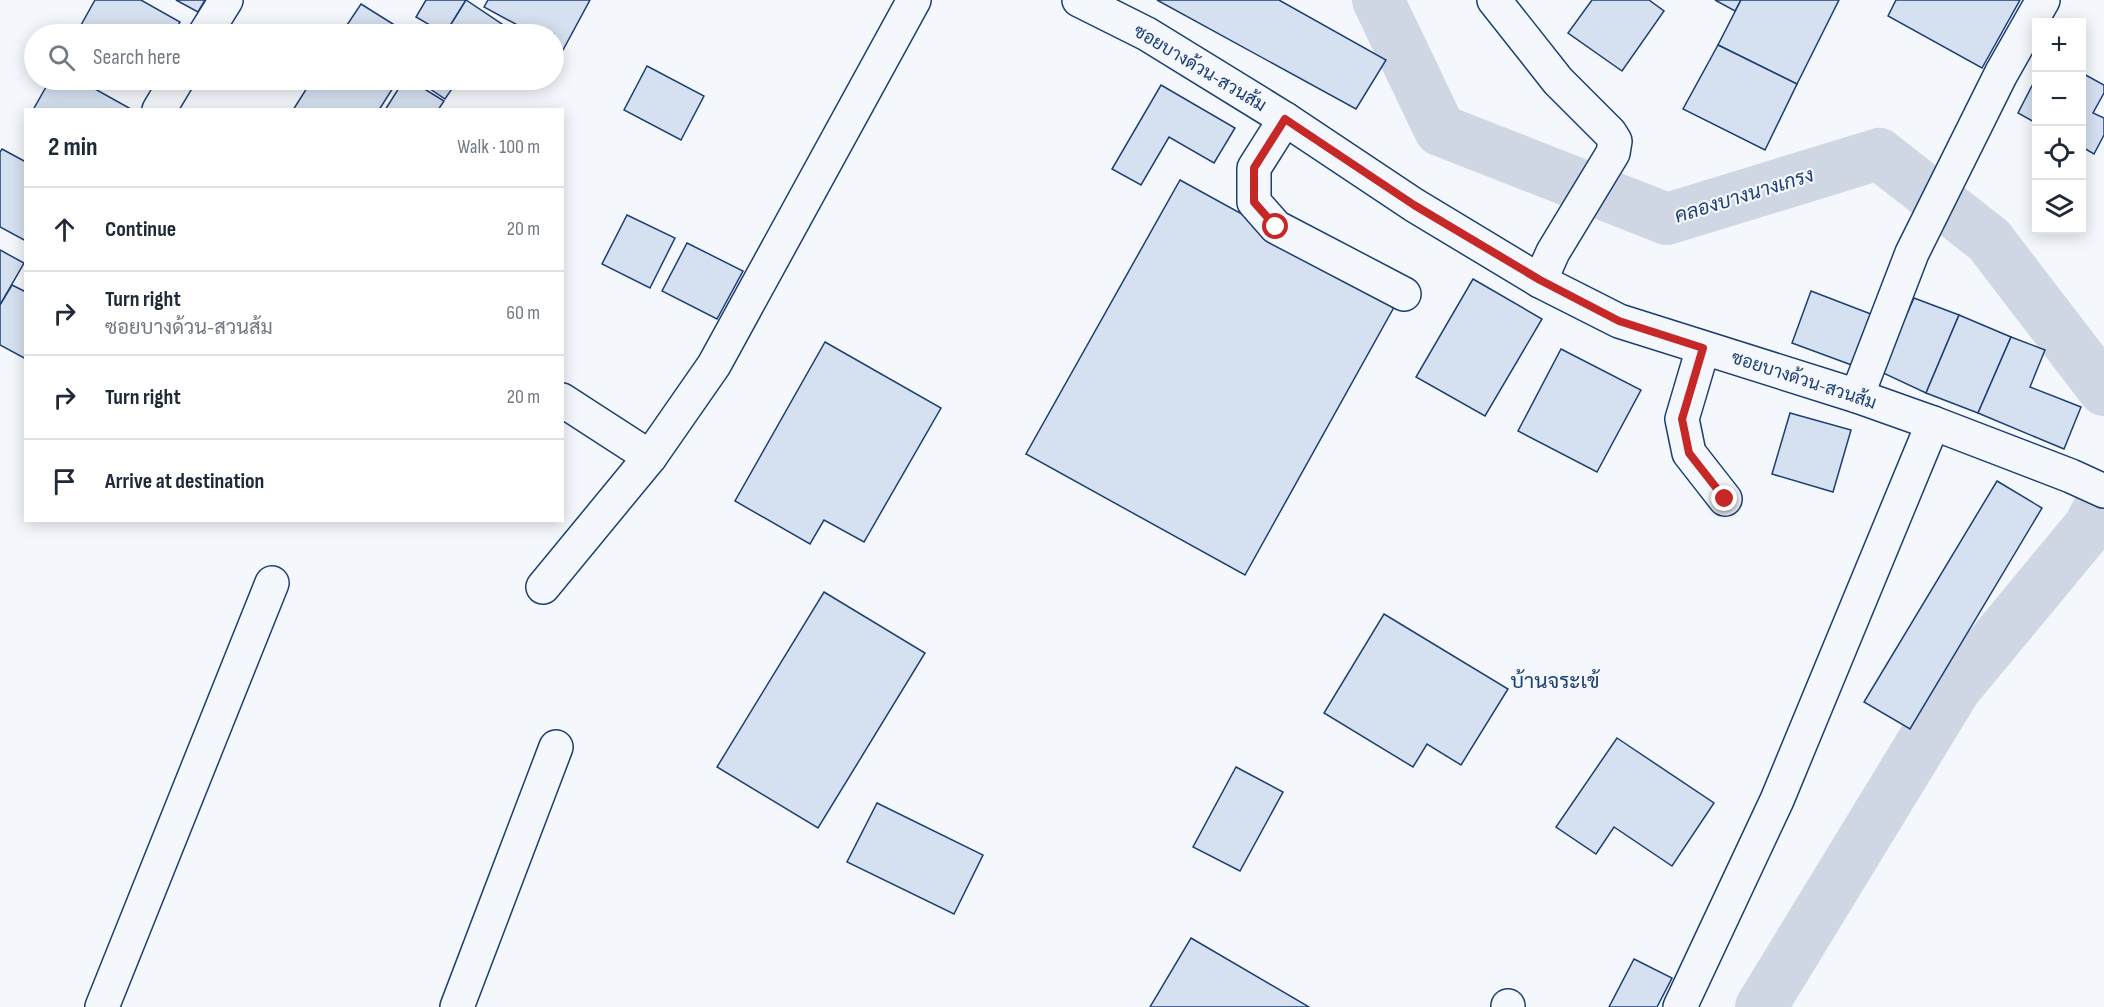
<!DOCTYPE html>
<html lang="en">
<head>
<meta charset="utf-8">
<style>
  :root { --surface:#fff; --page:#f2f2f3; --text:#1f2937; --muted:#747a83; --line:#e0e1e3 }
  body { margin:0; font-family:"Sofia Sans Condensed",Sarabun,sans-serif; background:var(--page); color:var(--text) }
  .controls { position:absolute; right:18px; top:18px; display:grid; overflow:hidden; border-radius:0px; box-shadow:0 3px 15px #0003 }
  .controls button { width:54px; height:54px; display:grid; place-items:center; padding:0; border:0; border-bottom:2px solid var(--line); background:var(--surface); color:var(--text); font:30px sans-serif }
  .stop { position:absolute; width:18px; height:18px; margin:-14px; border:4px solid #c62828; border-radius:50%; background:#fff }
  .stop.end { background:#c62828; border-color:#fff; box-shadow:0 2px 6px #0008 }
  .list { margin:0; padding:0; list-style:none }
  h2 { display:flex; justify-content:space-between; align-items:center; height:78px; margin:0; padding:0 24px; font-size:26px }
  h2 small { font-size:20px; font-weight:400; color:var(--muted) }
  .list li { display:grid; grid-template-columns:39px 1fr auto; gap:18px; align-items:center; box-sizing:border-box; height:84px; padding:0 24px; border-top:2px solid var(--line) }
  .list b { display:block; font-size:22px; white-space:nowrap }
  .list p { margin:0; font-size:20px; white-space:nowrap; color:var(--muted) }
  .list em { font-size:20px; font-style:normal; color:var(--muted) }
  .icon { flex:none; width:33px; height:33px; fill:none; stroke:currentColor; stroke-width:2; stroke-linecap:round; stroke-linejoin:round }
  .map { position:relative; flex:none; width:2104px; height:1007px; overflow:hidden }
  .search { position:absolute; background:var(--surface); box-shadow:0 3px 15px #0003; left:24px; top:24px; width:540px; height:66px; display:flex; align-items:center; gap:15px; box-sizing:border-box; padding:0 21px; border-radius:33px; color:var(--muted); font-size:22px }
  .panel { position:absolute; background:var(--surface); box-shadow:0 3px 15px #0003; left:24px; top:108px; width:540px; height:414px; border-radius:0px }
  .map>svg:first-child { display:block }
  .lines { fill:none; stroke-linecap:round; stroke-linejoin:round }
  .canal { stroke:#cfd7e4; stroke-width:52 }
  .building { fill:#d5e0f0; stroke:#1d3f73; stroke-width:1.5 }
  .minor-casing { stroke:#1d3f73; stroke-width:36 }
  .minor { stroke:#f4f7fb; stroke-width:33 }
  .route { stroke:#c62828; stroke-width:8 }
  .labels { text-anchor:middle; stroke-width:4.5; stroke-linejoin:round; paint-order:stroke }
  .street-label { font-size:18px; fill:#1d3f73; stroke:#f4f7fb }
  .water-label { font-size:20px; font-style:italic; fill:#1d3f73; stroke:#f4f7fb }
  .quarter-label { font-size:21px; fill:#1d3f73; stroke:#f4f7fb }
</style>
</head>
<body>
<div class="map">
<svg width="2104" height="1007" viewBox="0 0 2104 1007">
  <rect width="100%" height="100%" fill="#f4f7fb"/>
  <g class="lines">
    <!-- canal -->
    <g class="canal">
      <path d="M 1378,0 L 1440,130 L 1667,219 L 1879,154 L 1989,240 L 2104,390"/>
      <path d="M 1761,1007 L 1955,689 L 2089,527 L 2104,499"/>
    </g>
  </g>
  <!-- building -->
  <g class="building">
    <path d="M 95,0 L 141,0 L 180,22 L 173,34 L 76,34 Z"/>
    <path d="M 176,0 L 205,0 L 198,12 Z"/>
    <path d="M 426,0 L 466,0 L 445,34 L 416,17 Z"/>
    <path d="M 466,0 L 517,34 L 445,34 Z"/>
    <path d="M 488,0 L 590,0 L 563,50 L 554,45 L 554,34 L 534,34 L 484,7 Z"/>
    <path d="M 1157,0 L 1279,0 L 1386,60 L 1356,109 Z"/>
    <path d="M 1592,0 L 1649,0 L 1664,11 L 1622,71 L 1568,33 Z"/>
    <path d="M 1715,0 L 1741,0 L 1735,11 Z"/>
    <path d="M 1741,0 L 1839,0 L 1797,84 L 1718,45 Z"/>
    <path d="M 1896,0 L 2020,0 L 1982,68 L 1888,16 Z"/>
    <path d="M 361,4 L 409,34 L 341,34 Z"/>
    <path d="M 1718,45 L 1797,84 L 1765,150 L 1683,109 Z"/>
    <path d="M 647,66 L 704,96 L 681,140 L 624,110 Z"/>
    <path d="M 2082,73 L 2104,85 L 2104,93 L 2093,113 L 2104,118 L 2104,135 L 2094,154 L 2082,147 Z"/>
    <path d="M 2036,78 L 2036,123 L 2018,113 Z"/>
    <path d="M 50,80 L 79,80 L 131,109 L 33,110 Z"/>
    <path d="M 312,80 L 398,80 L 379,110 L 293,110 Z"/>
    <path d="M 404,80 L 410,80 L 444,101 L 438,110 L 385,110 Z"/>
    <path d="M 417,80 L 458,80 L 445,99 Z"/>
    <path d="M 1161,85 L 1235,128 L 1214,163 L 1169,137 L 1141,185 L 1112,169 Z"/>
    <path d="M 2,149 L 26,162 L 26,241 L 0,227 L 0,152 Z"/>
    <path d="M 1180,180 L 1398,300 L 1245,575 L 1026,454 Z"/>
    <path d="M 627,215 L 675,238 L 650,288 L 602,264 Z"/>
    <path d="M 687,243 L 743,271 L 717,319 L 662,291 Z"/>
    <path d="M 0,250 L 24,263 L 0,305 Z"/>
    <path d="M 1473,279 L 1542,319 L 1485,416 L 1416,377 Z"/>
    <path d="M 12,285 L 26,292 L 26,359 L 0,345 L 0,305 Z"/>
    <path d="M 1811,291 L 1876,316 L 1857,367 L 1792,343 Z"/>
    <path d="M 1914,298 L 1959,315 L 1926,393 L 1881,372 Z"/>
    <path d="M 1959,315 L 2011,337 L 1978,413 L 1926,393 Z"/>
    <path d="M 2011,337 L 2045,350 L 2030,387 L 2081,407 L 2064,449 L 1978,413 Z"/>
    <path d="M 825,342 L 941,408 L 864,542 L 824,520 L 810,544 L 735,501 Z"/>
    <path d="M 1561,349 L 1641,390 L 1597,472 L 1518,431 Z"/>
    <path d="M 1790,413 L 1851,430 L 1833,492 L 1772,474 Z"/>
    <path d="M 1997,481 L 2042,508 L 1910,729 L 1864,702 Z"/>
    <path d="M 824,592 L 925,653 L 818,828 L 717,767 Z"/>
    <path d="M 1384,614 L 1508,689 L 1461,765 L 1427,744 L 1413,767 L 1324,713 Z"/>
    <path d="M 1617,738 L 1714,803 L 1672,866 L 1614,827 L 1596,854 L 1556,827 Z"/>
    <path d="M 1236,767 L 1283,792 L 1240,871 L 1193,847 Z"/>
    <path d="M 877,803 L 983,855 L 954,914 L 847,862 Z"/>
    <path d="M 1191,938 L 1309,1007 L 1150,1007 Z"/>
    <path d="M 1634,959 L 1672,978 L 1657,1007 L 1609,1007 Z"/>
  </g>
  <g class="lines">
    <!-- minor casing -->
    <g class="minor-casing">
      <g id="minor">
        <path d="M 1079,0 L 1147,34 L 1285,119 L 1414,205 L 1540,281 L 1619,321 L 1857,396 L 1933,423 L 2071,476 L 2104,491"/>
        <path d="M 1494,0 L 1558,81 L 1610,133 L 1615,141 L 1613,153 L 1553,252 L 1540,281"/>
        <path d="M 205,34 L 226,0"/>
        <path d="M 159,110 L 177,80"/>
        <path d="M 1285,119 L 1254,168 L 1254,202 L 1276,227 L 1404,294"/>
        <path d="M 1703,348 L 1682,419 L 1689,453 L 1725,499"/>
        <path d="M 1857,396 L 1912,253 L 2001,74 L 2043,0"/>
        <path d="M 562,400 L 650,457"/>
        <path d="M 543,587 L 650,457 L 714,365 L 914,0"/>
        <path d="M 1508,1006 L 1508,1007"/>
        <path d="M 102,1007 L 272,583"/>
        <path d="M 457,1007 L 556,747"/>
        <path d="M 1680,1007 L 1777,800 L 1933,423"/>
      </g>
    </g>
    <!-- minor -->
    <use href="#minor" class="minor"/>
  </g>
  <g class="lines">
    <!-- route -->
    <path class="route" d="M 1276,227 L 1254,202 L 1254,168 L 1285,119 L 1414,205 L 1540,280 L 1619,321 L 1703,348 L 1682,419 L 1689,453 L 1725,499"/>
  </g>
  <g class="labels">
    <!-- street labels -->
    <g class="street-label">
      <text transform="translate(1200 68) rotate(31)" y="6">ซอยบางด้วน-สวนส้ม</text>
      <text transform="translate(1804 380) rotate(18)" y="6">ซอยบางด้วน-สวนส้ม</text>
    </g>
    <!-- water labels -->
    <g class="water-label">
      <text transform="translate(1744 195) rotate(-17)" y="7">คลองบางนางเกรง</text>
    </g>
    <!-- quarter labels -->
    <g class="quarter-label">
      <text x="1555" y="688">บ้านจระเข้</text>
    </g>
  </g>
</svg>
<div class="controls">
<button>+</button>
<button>−</button>
<button><svg class="icon" aria-label="locate" viewBox="0 0 24 24"><circle cx="12" cy="12" r="6"/><path d="M12 2v4M12 18v4M2 12h4M18 12h4"/></svg></button>
<button><svg class="icon" aria-label="layers" viewBox="0 0 24 24"><path d="M12 4l9 5-9 5-9-5zM3 14l9 5 9-5"/></svg></button>
</div>
<div class="stop" style="left:1276px;top:227px"></div>
<div class="stop end" style="left:1725px;top:499px"></div>
<div class="search"><svg class="icon" aria-label="search" viewBox="0 0 24 24"><circle cx="10" cy="10" r="6"/><path d="M15 15l6 6"/></svg>Search here</div>
<section class="panel">
<h2>2 min<small>Walk · 100 m</small></h2>
<ul class="list">
<li><svg class="icon" aria-label="ahead" viewBox="0 0 24 24"><path d="M12 20V5M6 11l6-6 6 6"/></svg><div><b>Continue</b></div><em>20 m</em></li>
<li><svg class="icon" aria-label="right" viewBox="0 0 24 24"><path d="M7 20v-9h11M14 6l5 5-5 5"/></svg><div><b>Turn right</b><p>ซอยบางด้วน-สวนส้ม</p></div><em>60 m</em></li>
<li><svg class="icon" aria-label="right" viewBox="0 0 24 24"><path d="M7 20v-9h11M14 6l5 5-5 5"/></svg><div><b>Turn right</b></div><em>20 m</em></li>
<li><svg class="icon" aria-label="arrive" viewBox="0 0 24 24"><path d="M6 21V4h12l-3 4 3 4H6"/></svg><div><b>Arrive at destination</b></div></li>
</ul>
</section>
</div>
</body>
</html>
